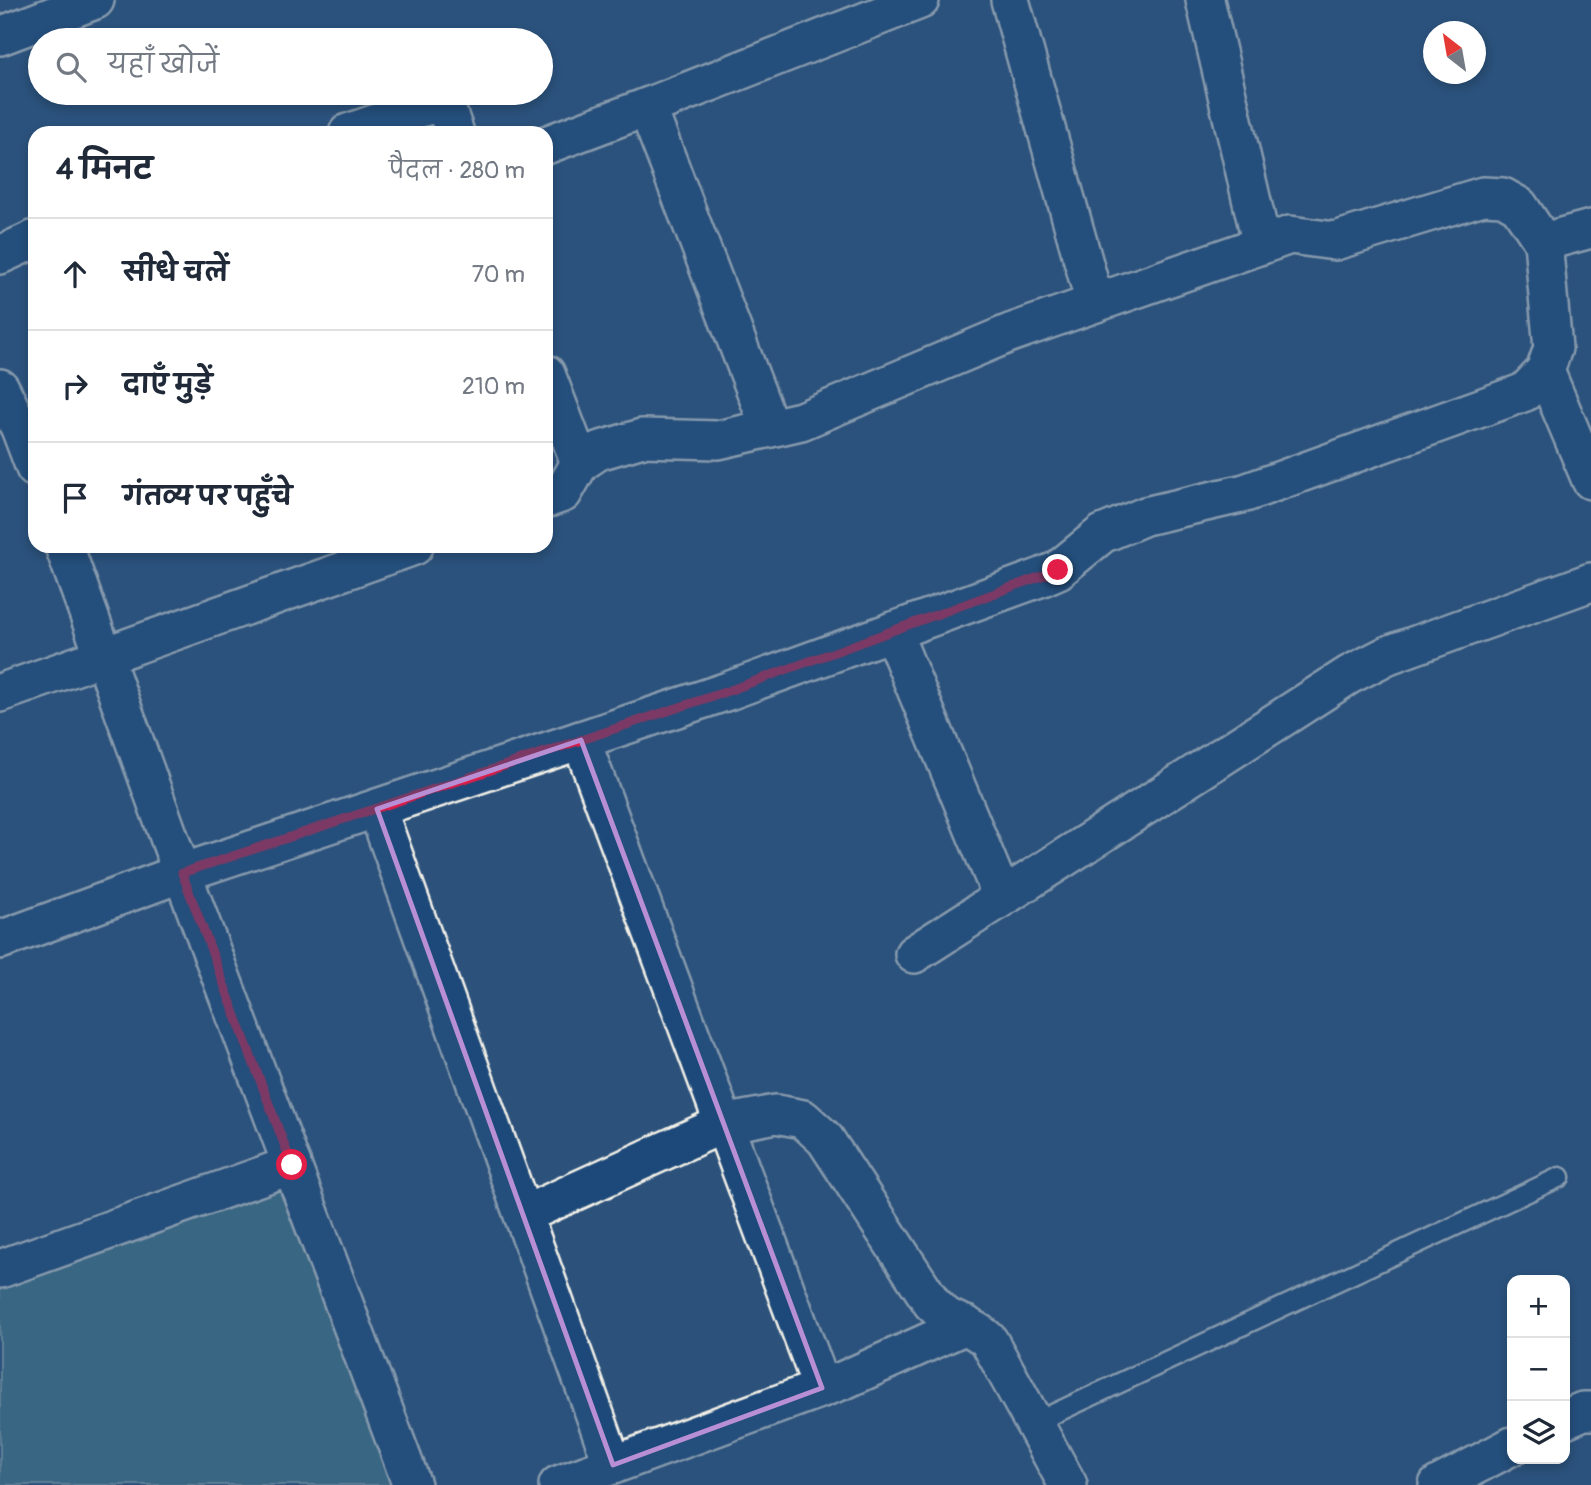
<!DOCTYPE html>
<html lang="hi">
<head>
<meta charset="utf-8">
<style>
  :root { --surface:#fff; --page:#f6f6f7; --text:#1f2937; --muted:#747a83; --line:#e0e1e3 }
  body { margin:0; font-family:Pangolin,"Playpen Sans Deva",sans-serif; background:var(--page); color:var(--text) }
  .controls { position:absolute; right:21px; bottom:21px; display:grid; overflow:hidden; border-radius:14px; box-shadow:0 4px 10px #0003 }
  .controls button { width:63px; height:63px; display:grid; place-items:center; padding:0; border:0; border-bottom:2px solid var(--line); background:var(--surface); color:var(--text); font:35px sans-serif }
  .compass { position:absolute; left:1423px; top:21px; width:63px; height:63px; border-radius:50%; background:var(--surface); box-shadow:0 4px 10px #0003; rotate:329deg }
  .stop { position:absolute; width:21px; height:21px; margin:-16px; border:5px solid #e11d48; border-radius:50%; background:#fff }
  .stop.end { background:#e11d48; border-color:#fff; box-shadow:0 2px 7px #0008 }
  .list { margin:0; padding:0; list-style:none }
  h2 { display:flex; justify-content:space-between; align-items:center; height:91px; margin:0; padding:0 28px; font-size:30px }
  h2 small { font-size:23px; font-weight:400; color:var(--muted) }
  .list li { display:grid; grid-template-columns:46px 1fr auto; gap:21px; align-items:center; box-sizing:border-box; height:112px; padding:0 28px; border-top:2px solid var(--line) }
  .list b { display:block; font-size:26px; white-space:nowrap }
  .list em { font-size:23px; font-style:normal; color:var(--muted) }
  .icon { flex:none; width:38px; height:38px; fill:none; stroke:currentColor; stroke-width:2; stroke-linecap:round; stroke-linejoin:round }
  .map { position:relative; flex:none; width:1591px; height:1485px; overflow:hidden }
  .search { position:absolute; background:var(--surface); box-shadow:0 4px 10px #0003; left:28px; top:28px; width:525px; height:77px; display:flex; align-items:center; gap:18px; box-sizing:border-box; padding:0 24px; border-radius:38px; color:var(--muted); font-size:26px }
  .panel { position:absolute; background:var(--surface); box-shadow:0 4px 10px #0003; left:28px; top:126px; width:525px; height:427px; border-radius:21px }
  .map>svg:first-child { display:block }
  .green { fill:#4c7f8b; stroke:#a0b8ba; stroke-width:2 }
  .lines { fill:none; stroke-linecap:round; stroke-linejoin:round }
  .service-casing { stroke:#f4f1e8; stroke-width:23 }
  .minor-casing { stroke:#f4f1e8; stroke-width:42 }
  .service { stroke:#1f4a7a; stroke-width:18 }
  .minor { stroke:#1f4a7a; stroke-width:37 }
  .route { stroke:#e11d48; stroke-width:9 }
  .marked { fill:none; stroke:#b88ed4; stroke-width:5; stroke-linejoin:round }
</style>
</head>
<body>
<div class="map">
<svg width="1591" height="1485" viewBox="0 0 1591 1485">
  <rect width="100%" height="100%" fill="#2c527c"/>
  <filter id="ink" filterUnits="userSpaceOnUse"><feTurbulence type="fractalNoise" baseFrequency=".0143" numOctaves="2"/><feDisplacementMap in="SourceGraphic" scale="14" xChannelSelector="R" yChannelSelector="G"/><feConvolveMatrix kernelMatrix="1 2 1 2 8 2 1 2 1" color-interpolation-filters="sRGB"/></filter>
  <g filter="url(#ink)">
    <!-- green -->
    <path class="green" d="M 274,1176 L 392,1485 L 0,1485 L 0,1276 Z"/>
    <g class="lines">
      <!-- service casing -->
      <g class="service-casing">
        <path id="service" d="M 1034,1423 L 1560,1177"/>
      </g>
      <!-- minor casing -->
      <g class="minor-casing">
        <g id="minor">
          <path d="M 1010,0 L 1095,303"/>
          <path d="M 1205,0 L 1262,245"/>
          <path d="M 0,36 L 95,0"/>
          <path d="M 647,107 L 770,428"/>
          <path d="M 348,133 L 429,105 L 441,106 L 449,116 L 455,133"/>
          <path d="M 546,145 L 647,107 L 920,0"/>
          <path d="M 0,255 L 35,239"/>
          <path d="M 1545,371 L 1591,480"/>
          <path d="M 546,374 L 580,463"/>
          <path d="M 0,388 L 20,428 L 35,468"/>
          <path d="M 546,499 L 563,493 L 580,463 L 598,451 L 642,438 L 718,440 L 801,421 L 1010,333 L 1290,235 L 1335,241 L 1483,196 L 1503,197 L 1519,206 L 1543,242"/>
          <path d="M 64,546 L 182,873 L 412,1485"/>
          <path d="M 892,631 L 1002,897"/>
          <path d="M 0,693 L 414,546"/>
          <path d="M 581,740 L 822,1388"/>
          <path d="M 377,809 L 613,1465"/>
          <path d="M 0,940 L 182,873 L 728,691 L 1042,577 L 1058,570 L 1102,534 L 1145,516 L 1245,493 L 1525,392 L 1545,371 L 1553,348 L 1543,242 L 1591,229"/>
          <path d="M 914,954 L 1349,675 L 1388,655 L 1591,582"/>
          <path d="M 523,1215 L 723,1124 L 776,1114 L 803,1119 L 825,1139 L 932,1303 C 938,1308 943,1315 949,1318 C 963,1325 978,1330 989,1341 L 1068,1485"/>
          <path d="M 0,1269 L 292,1165"/>
          <path d="M 1565,1419 L 1583,1411 L 1591,1411"/>
          <path d="M 558,1485 L 844,1380 L 966,1325"/>
          <path d="M 1438,1485 L 1512,1446"/>
        </g>
      </g>
      <!-- service -->
      <use href="#service" class="service"/>
      <!-- minor -->
      <use href="#minor" class="minor"/>
    </g>
  </g>
  <g class="lines" filter="url(#ink)">
    <!-- route -->
    <path class="route" d="M 292,1165 L 182,873 L 728,691 L 1058,570"/>
  </g>
  <!-- marked area -->
  <path d="M0 0H1591V1485H0ZM 581,740 L 822,1388 L 613,1465 L 377,809 Z" fill="#2c527c" fill-opacity=".55" fill-rule="evenodd"/>
  <path class="marked" d="M 581,740 L 822,1388 L 613,1465 L 377,809 Z"/>
</svg>
<div class="controls">
<button>+</button>
<button>−</button>
<button><svg class="icon" aria-label="layers" viewBox="0 0 24 24"><path d="M12 4l9 5-9 5-9-5zM3 14l9 5 9-5"/></svg></button>
</div>
<svg class="compass" viewBox="-18 -18 36 36"><path d="M0-13l5 13h-10z" fill="#e53935"/><path d="M0 13l5-13h-10z" fill="#747a83"/></svg>
<div class="stop" style="left:292px;top:1165px"></div>
<div class="stop end" style="left:1058px;top:570px"></div>
<div class="search"><svg class="icon" aria-label="search" viewBox="0 0 24 24"><circle cx="10" cy="10" r="6"/><path d="M15 15l6 6"/></svg>यहाँ खोजें</div>
<section class="panel">
<h2>4 मिनट<small>पैदल · 280 m</small></h2>
<ul class="list">
<li><svg class="icon" aria-label="ahead" viewBox="0 0 24 24"><path d="M12 20V5M6 11l6-6 6 6"/></svg><div><b>सीधे चलें</b></div><em>70 m</em></li>
<li><svg class="icon" aria-label="right" viewBox="0 0 24 24"><path d="M7 20v-9h11M14 6l5 5-5 5"/></svg><div><b>दाएँ मुड़ें</b></div><em>210 m</em></li>
<li><svg class="icon" aria-label="arrive" viewBox="0 0 24 24"><path d="M6 21V4h12l-3 4 3 4H6"/></svg><div><b>गंतव्य पर पहुँचे</b></div></li>
</ul>
</section>
</div>
</body>
</html>
